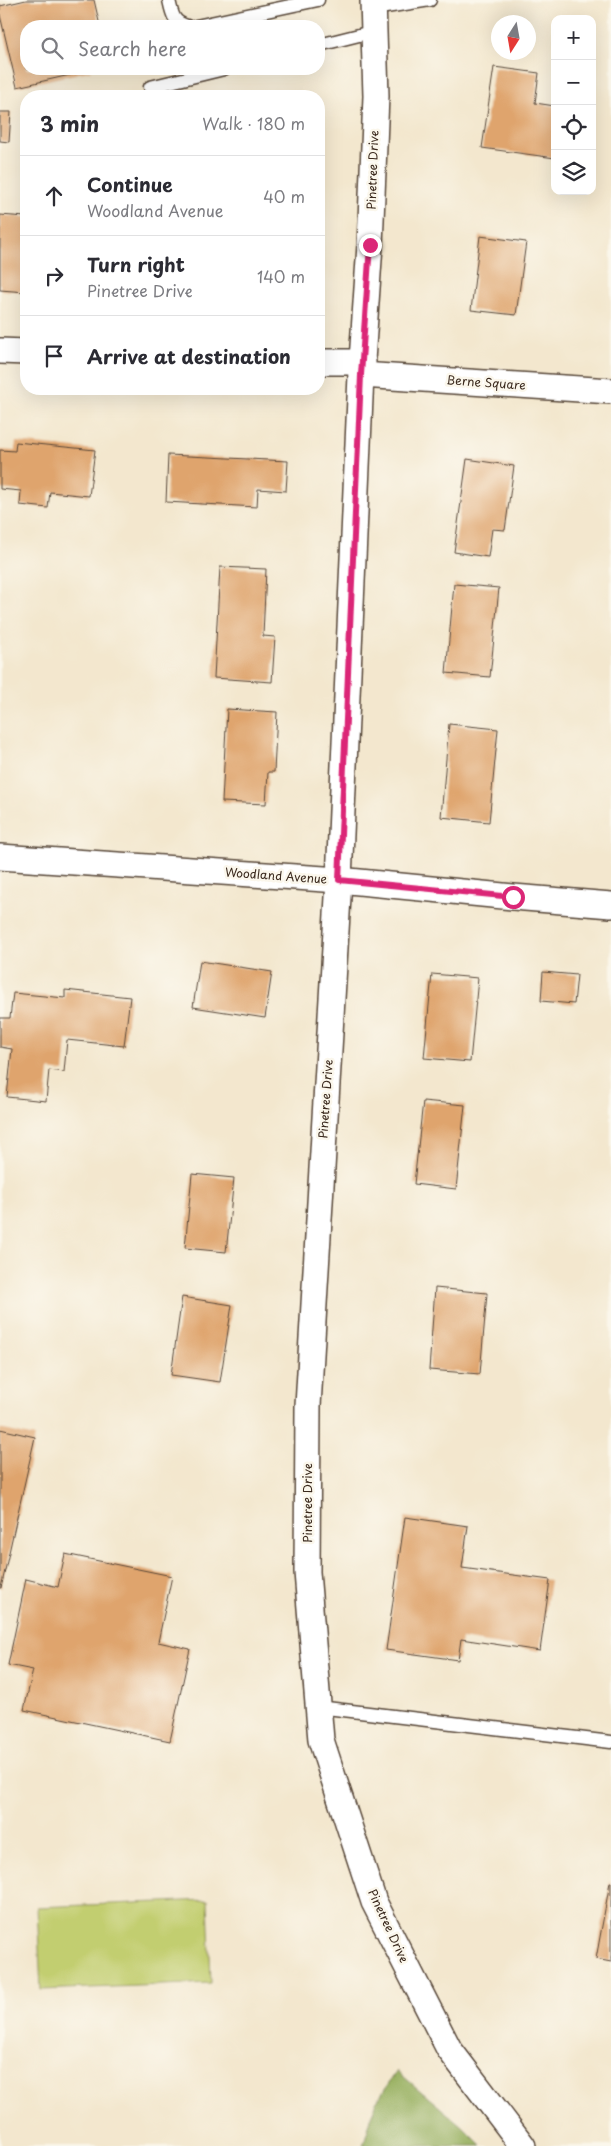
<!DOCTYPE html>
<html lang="en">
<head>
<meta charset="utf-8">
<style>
  :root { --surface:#fff; --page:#f7f7f7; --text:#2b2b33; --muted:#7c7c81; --line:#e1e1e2 }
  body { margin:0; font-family:"Playpen Sans",sans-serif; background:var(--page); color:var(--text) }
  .controls { position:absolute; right:15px; top:15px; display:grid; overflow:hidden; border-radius:10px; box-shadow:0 5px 20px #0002 }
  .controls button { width:45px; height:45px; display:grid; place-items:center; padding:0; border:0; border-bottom:1px solid var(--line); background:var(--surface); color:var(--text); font:25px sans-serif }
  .compass { position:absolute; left:491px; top:15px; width:45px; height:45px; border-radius:50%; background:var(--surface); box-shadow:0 5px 20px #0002; rotate:191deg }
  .stop { position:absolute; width:15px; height:15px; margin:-11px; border:4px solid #db2777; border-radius:50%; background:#fff }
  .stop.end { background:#db2777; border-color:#fff; box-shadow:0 1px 5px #0008 }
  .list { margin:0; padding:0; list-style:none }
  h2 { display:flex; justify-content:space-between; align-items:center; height:65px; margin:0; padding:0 20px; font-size:21px }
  h2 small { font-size:16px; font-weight:400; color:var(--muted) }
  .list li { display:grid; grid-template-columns:32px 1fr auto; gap:15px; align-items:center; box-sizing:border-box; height:80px; padding:0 20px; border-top:1px solid var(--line) }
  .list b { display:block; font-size:19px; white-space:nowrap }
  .list p { margin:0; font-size:16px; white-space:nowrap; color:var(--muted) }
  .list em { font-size:16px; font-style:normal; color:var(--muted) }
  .icon { flex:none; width:28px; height:28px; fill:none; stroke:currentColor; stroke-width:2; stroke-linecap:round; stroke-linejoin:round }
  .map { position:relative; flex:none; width:611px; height:2146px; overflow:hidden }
  .search { position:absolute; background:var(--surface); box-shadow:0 5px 20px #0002; left:20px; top:20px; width:305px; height:55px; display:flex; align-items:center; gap:12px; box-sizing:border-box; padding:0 18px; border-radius:20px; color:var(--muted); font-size:19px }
  .panel { position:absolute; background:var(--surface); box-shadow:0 5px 20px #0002; left:20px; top:90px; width:305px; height:305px; border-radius:20px }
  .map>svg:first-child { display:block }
  .green { fill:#c2ce70; stroke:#7e7c47 }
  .forest { fill:#99b162; stroke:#6a6e40 }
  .building { fill:#dfa46d }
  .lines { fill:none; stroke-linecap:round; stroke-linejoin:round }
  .service-casing { stroke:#574638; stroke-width:15 }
  .minor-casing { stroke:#574638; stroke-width:28 }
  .service { stroke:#fff; stroke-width:12 }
  .minor { stroke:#fff; stroke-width:25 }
  .route { stroke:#db2777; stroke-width:6 }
  .labels { text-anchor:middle; stroke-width:5; stroke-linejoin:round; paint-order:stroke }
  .street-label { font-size:12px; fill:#3b2a1e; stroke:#fbf7ec }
</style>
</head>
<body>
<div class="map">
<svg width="611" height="2146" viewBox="0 0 611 2146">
  <rect width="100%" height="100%" fill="#fbf7ec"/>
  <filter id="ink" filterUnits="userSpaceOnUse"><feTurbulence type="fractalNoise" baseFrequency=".02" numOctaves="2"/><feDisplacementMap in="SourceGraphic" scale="10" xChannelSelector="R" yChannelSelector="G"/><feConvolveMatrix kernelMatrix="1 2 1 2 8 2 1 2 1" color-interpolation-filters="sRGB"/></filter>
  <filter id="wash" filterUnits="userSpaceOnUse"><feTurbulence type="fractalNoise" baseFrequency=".0096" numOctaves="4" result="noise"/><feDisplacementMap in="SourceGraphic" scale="20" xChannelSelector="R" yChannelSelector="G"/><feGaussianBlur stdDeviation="1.12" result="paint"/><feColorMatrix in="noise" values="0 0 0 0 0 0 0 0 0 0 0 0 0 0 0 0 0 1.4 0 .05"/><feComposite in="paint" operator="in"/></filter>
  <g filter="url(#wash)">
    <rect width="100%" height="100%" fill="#f3e7ce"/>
    <!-- green -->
    <path class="green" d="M 208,1900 L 211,1983 L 41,1990 L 37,1907 Z"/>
    <!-- forest -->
    <path class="forest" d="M 397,2071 L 462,2126 L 482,2146 L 363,2146 L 376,2102 Z"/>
    <g id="blocks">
      <!-- building -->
      <g class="building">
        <path d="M 26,0 L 94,0 L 100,26 L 26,26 L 26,69 L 92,70 L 17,87 L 0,15 L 0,6 Z"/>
        <path d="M 494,67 L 539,73 L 535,103 L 555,106 L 555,158 L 482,148 Z"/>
        <path d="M 0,112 L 11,112 L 9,142 L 0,141 Z"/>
        <path d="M 0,215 L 26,217 L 26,292 L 0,290 Z"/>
        <path d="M 480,236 L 526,242 L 516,315 L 471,310 Z"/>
        <path d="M 16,442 L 95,450 L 89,496 L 50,492 L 48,508 L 20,505 L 21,491 L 0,489 L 0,450 L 15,451 Z"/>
        <path d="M 168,455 L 288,461 L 286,491 L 258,489 L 257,507 L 166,502 Z"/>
        <path d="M 467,459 L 514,466 L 505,530 L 492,529 L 488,557 L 454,552 Z"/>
        <path d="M 220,567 L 266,569 L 263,636 L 275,637 L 272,682 L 214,678 Z"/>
        <path d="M 454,584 L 499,588 L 490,677 L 446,673 Z"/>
        <path d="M 227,709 L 277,712 L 274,772 L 268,772 L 266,804 L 222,802 Z"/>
        <path d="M 449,724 L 498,729 L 489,822 L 441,817 Z"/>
        <path d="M 200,961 L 272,972 L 265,1018 L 193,1007 Z"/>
        <path d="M 543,972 L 577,975 L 574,1004 L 541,1001 Z"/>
        <path d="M 432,974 L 478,978 L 470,1062 L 424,1058 Z"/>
        <path d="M 65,990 L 130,997 L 124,1046 L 67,1040 L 64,1072 L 49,1070 L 46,1101 L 7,1097 L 12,1049 L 0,1047 L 0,1018 L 10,1018 L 13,993 L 65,998 Z"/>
        <path d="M 423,1101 L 465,1105 L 456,1189 L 414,1184 Z"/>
        <path d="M 192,1174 L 234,1178 L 226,1252 L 185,1248 Z"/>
        <path d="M 435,1288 L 487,1293 L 480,1374 L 429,1370 Z"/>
        <path d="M 182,1297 L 232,1305 L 220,1382 L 171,1375 Z"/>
        <path d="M 0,1429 L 35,1437 L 1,1588 L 0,1588 Z"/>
        <path d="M 405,1517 L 468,1526 L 462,1568 L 550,1580 L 540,1651 L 461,1639 L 458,1660 L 386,1650 Z"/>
        <path d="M 65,1554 L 172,1576 L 158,1642 L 190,1649 L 170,1741 L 24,1710 L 33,1670 L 8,1665 L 26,1579 L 58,1587 Z"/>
        <path d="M 610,1882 L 611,1882 L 611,1962 L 596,1959 Z"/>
      </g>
    </g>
  </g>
  <g filter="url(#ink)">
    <use href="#blocks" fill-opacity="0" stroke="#574638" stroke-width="1"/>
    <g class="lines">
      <!-- service casing -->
      <g class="service-casing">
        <g id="service">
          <path d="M 169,0 C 172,14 173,22 187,26"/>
          <path d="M 373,9 L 430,0"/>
          <path d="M 196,26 L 318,0"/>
          <path d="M 319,45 L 375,31"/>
          <path d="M 150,87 L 224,69"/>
          <path d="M 318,1707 L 611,1742"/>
        </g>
      </g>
      <!-- minor casing -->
      <g class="minor-casing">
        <g id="minor">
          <path d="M 373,0 L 376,96 L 370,245 L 361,375 L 339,880 L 308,1406 L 307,1572 L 321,1740 L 374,1902 L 449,2049 L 523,2146"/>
          <path d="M 0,351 L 26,352"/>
          <path d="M 319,362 L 363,362"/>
          <path d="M 361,375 L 611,391"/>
          <path d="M 0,857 L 339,880 L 513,897 L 611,905"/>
        </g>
      </g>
      <!-- service -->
      <use href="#service" class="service"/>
      <!-- minor -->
      <use href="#minor" class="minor"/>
    </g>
  </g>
  <g class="lines" filter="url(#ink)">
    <!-- route -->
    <path class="route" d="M 370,245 L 361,375 L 339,880 L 513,897"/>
  </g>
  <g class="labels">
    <!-- street labels -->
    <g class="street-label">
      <text transform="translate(373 170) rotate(-88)" y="4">Pinetree Drive</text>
      <text transform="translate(486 383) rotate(4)" y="4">Berne Square</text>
      <text transform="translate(276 876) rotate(4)" y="4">Woodland Avenue</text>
      <text transform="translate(326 1099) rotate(-86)" y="4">Pinetree Drive</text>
      <text transform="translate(308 1503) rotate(-90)" y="4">Pinetree Drive</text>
      <text transform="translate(388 1926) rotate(65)" y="4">Pinetree Drive</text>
    </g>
  </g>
</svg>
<div class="controls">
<button>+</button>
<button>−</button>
<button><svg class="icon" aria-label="locate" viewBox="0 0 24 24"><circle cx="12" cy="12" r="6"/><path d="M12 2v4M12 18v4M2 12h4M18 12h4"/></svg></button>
<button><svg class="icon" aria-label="layers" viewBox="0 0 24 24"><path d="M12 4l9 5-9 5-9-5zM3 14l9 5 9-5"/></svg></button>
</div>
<svg class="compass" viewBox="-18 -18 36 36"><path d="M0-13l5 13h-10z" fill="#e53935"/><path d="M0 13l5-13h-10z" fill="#7c7c81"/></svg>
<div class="stop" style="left:513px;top:897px"></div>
<div class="stop end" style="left:370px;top:245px"></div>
<div class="search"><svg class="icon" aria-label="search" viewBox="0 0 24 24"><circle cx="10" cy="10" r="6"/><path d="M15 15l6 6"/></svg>Search here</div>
<section class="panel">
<h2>3 min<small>Walk · 180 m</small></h2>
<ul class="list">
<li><svg class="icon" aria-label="ahead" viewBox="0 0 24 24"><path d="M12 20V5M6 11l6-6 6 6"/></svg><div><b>Continue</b><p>Woodland Avenue</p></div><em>40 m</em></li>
<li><svg class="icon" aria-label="right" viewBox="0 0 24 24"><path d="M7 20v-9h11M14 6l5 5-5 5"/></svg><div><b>Turn right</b><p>Pinetree Drive</p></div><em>140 m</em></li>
<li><svg class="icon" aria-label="arrive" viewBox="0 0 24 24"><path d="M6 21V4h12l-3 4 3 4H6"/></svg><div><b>Arrive at destination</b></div></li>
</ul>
</section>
</div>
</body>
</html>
